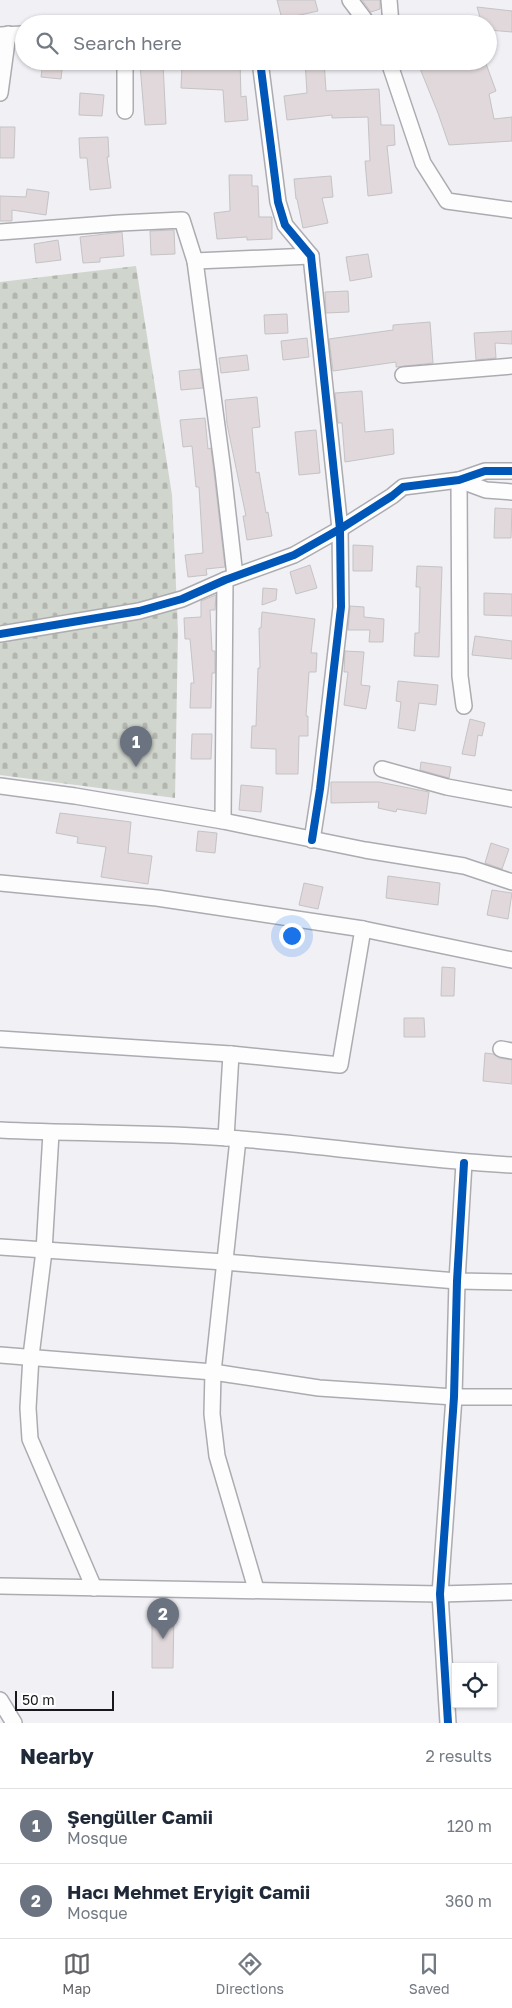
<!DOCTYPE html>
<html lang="en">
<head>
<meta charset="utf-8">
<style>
  :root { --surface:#fff; --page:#f2f2f3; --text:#1f2937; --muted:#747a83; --line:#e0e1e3; --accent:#646367 }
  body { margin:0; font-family:"Golos Text",sans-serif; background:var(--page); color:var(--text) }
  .controls { position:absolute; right:15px; bottom:15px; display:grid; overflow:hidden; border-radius:0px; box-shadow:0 1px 4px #0004 }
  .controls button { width:45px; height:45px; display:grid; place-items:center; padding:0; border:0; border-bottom:1px solid var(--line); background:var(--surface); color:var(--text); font:25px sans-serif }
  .scale { position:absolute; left:15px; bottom:12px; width:99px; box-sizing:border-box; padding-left:5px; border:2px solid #18171b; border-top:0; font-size:14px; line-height:18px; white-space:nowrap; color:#18171b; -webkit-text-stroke:4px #fff; paint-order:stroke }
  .you { position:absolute; left:291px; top:935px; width:18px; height:18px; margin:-12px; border:4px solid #fff; border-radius:50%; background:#1a73e8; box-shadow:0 0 0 8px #1a73e833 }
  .badge { display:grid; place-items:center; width:32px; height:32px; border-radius:50%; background:var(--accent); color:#fff; font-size:16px; font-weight:700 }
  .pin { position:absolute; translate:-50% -41px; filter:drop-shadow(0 1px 2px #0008) }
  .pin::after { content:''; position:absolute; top:26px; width:18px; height:15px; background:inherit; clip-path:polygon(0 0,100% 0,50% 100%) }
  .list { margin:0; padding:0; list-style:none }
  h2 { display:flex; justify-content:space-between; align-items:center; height:65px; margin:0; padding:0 20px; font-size:21px }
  h2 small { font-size:16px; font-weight:400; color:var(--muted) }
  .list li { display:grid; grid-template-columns:32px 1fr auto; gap:15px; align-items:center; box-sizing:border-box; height:75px; padding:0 20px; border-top:1px solid var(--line) }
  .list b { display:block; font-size:19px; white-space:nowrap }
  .list p { margin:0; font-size:16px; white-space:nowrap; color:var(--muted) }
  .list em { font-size:16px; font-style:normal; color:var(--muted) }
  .icon { flex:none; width:28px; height:28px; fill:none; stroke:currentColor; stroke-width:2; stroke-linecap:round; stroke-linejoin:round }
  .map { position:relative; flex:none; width:512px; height:1723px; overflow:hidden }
  .search { position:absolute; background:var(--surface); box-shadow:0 1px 4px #0004; left:15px; right:15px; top:15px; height:55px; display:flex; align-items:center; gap:12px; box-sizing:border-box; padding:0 18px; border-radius:28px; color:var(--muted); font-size:19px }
  .sheet { height:215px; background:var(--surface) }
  nav { display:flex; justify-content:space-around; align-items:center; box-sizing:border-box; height:70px; border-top:1px solid var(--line); background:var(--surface); font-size:14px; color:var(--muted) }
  nav a { display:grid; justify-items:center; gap:2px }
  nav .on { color:var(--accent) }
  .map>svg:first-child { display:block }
  .cemetery { fill:url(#cemetery-stones) }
  .building { fill:#e0d8da; stroke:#c5c3c5 }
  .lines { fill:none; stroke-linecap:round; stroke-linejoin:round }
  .minor-casing { stroke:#acabb0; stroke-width:18 }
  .minor { stroke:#fdfdfe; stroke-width:15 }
  .cycleway-casing { stroke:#fff; stroke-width:11 }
  .cycleway { stroke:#0057b8; stroke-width:8 }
</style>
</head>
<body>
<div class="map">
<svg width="512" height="1723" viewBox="0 0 512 1723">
  <defs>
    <pattern id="cemetery-stones" width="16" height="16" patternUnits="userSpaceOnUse" patternTransform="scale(1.25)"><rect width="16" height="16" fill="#d0d5cd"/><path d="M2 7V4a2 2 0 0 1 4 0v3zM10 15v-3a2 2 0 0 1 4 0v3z" fill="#b2b6af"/></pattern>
  </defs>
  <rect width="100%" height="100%" fill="#f0f0f5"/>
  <!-- cemetery -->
  <path class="cemetery" d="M 136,266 L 172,495 L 178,631 L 175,798 L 0,775 L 0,282 Z"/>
  <!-- building -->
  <g class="building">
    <path d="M 277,0 L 315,0 L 318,11 L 282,19 Z"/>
    <path d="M 362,0 L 380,0 L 380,9 L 371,12 Z"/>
    <path d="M 477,7 L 512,11 L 512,32 L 488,30 L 488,24 L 482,24 Z"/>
    <path d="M 43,61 L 63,61 L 61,79 L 41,77 Z"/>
    <path d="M 214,61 L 240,61 L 241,97 L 246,96 L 248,120 L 225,122 L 223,90 L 181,88 L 182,66 L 214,68 Z"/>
    <path d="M 305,61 L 324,61 L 326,91 L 379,89 L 381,125 L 394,125 L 395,145 L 387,146 L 392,193 L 368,196 L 365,161 L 370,161 L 368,117 L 332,118 L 332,115 L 287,120 L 284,96 L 307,93 Z"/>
    <path d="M 432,61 L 485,61 L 496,91 L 489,94 L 494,119 L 512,117 L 512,141 L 449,145 L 438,113 L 419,66 Z"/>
    <path d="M 163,64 L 166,124 L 145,125 L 140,65 Z"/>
    <path d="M 80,93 L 104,95 L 102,116 L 79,115 Z"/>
    <path d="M 0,127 L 15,127 L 14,158 L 0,158 Z"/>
    <path d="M 108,137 L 109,157 L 107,157 L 111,188 L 90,190 L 87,158 L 80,158 L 79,138 Z"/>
    <path d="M 229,175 L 252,175 L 252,186 L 258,186 L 259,217 L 272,217 L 272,239 L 247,240 L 247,237 L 217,239 L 214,213 L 230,211 Z"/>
    <path d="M 331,176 L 333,197 L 322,198 L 328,223 L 303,228 L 297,199 L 296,199 L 294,179 Z"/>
    <path d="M 27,189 L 49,192 L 46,215 L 12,210 L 12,221 L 0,221 L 0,196 L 26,197 Z"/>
    <path d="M 174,230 L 175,254 L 151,255 L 150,231 Z"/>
    <path d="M 122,232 L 124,256 L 100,258 L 100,262 L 83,263 L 80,237 Z"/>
    <path d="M 58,240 L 61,260 L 36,263 L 34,244 Z"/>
    <path d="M 368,254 L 372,277 L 350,281 L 346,257 Z"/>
    <path d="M 348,291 L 349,312 L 326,313 L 325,292 Z"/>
    <path d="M 287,314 L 288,333 L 265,334 L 264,315 Z"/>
    <path d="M 430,322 L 433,363 L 396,367 L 396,362 L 333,371 L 329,339 L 393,330 L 393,325 Z"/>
    <path d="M 512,331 L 512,344 L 495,343 L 496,358 L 476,360 L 474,333 Z"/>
    <path d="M 307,338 L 309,357 L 283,360 L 281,341 Z"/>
    <path d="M 247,355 L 249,370 L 221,373 L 219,358 Z"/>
    <path d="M 200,369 L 203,388 L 181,390 L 179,371 Z"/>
    <path d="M 362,391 L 365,432 L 393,429 L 394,454 L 345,462 L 342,423 L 338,423 L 335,393 Z"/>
    <path d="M 257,397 L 260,427 L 252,428 L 256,473 L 259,472 L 266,513 L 268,512 L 272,536 L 247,540 L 243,516 L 246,516 L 227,424 L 225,400 Z"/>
    <path d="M 205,418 L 208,449 L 211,448 L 225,567 L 206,569 L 207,575 L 188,577 L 185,555 L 203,553 L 199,487 L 196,487 L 192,446 L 183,447 L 180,420 Z"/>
    <path d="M 316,430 L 320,473 L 299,475 L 295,432 Z"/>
    <path d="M 495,508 L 512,509 L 511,538 L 494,538 Z"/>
    <path d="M 353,545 L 373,546 L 372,571 L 353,571 Z"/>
    <path d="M 310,565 L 317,588 L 296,594 L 290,572 Z"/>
    <path d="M 417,566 L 442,567 L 439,657 L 414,656 L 415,633 L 419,633 L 420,587 L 416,587 Z"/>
    <path d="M 263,588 L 277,589 L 276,600 L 262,605 Z"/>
    <path d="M 484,593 L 512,594 L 512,616 L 484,615 Z"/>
    <path d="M 216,595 L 215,610 L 210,610 L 212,651 L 215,651 L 215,673 L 212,673 L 211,708 L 190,708 L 191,683 L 194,683 L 190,639 L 185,639 L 184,618 L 201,617 L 201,601 Z"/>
    <path d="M 350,606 L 364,607 L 364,617 L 384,619 L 383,642 L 369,642 L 370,630 L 348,630 Z"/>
    <path d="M 262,612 L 315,619 L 311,653 L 317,653 L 316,672 L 309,672 L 306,716 L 308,716 L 308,736 L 299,736 L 298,774 L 276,774 L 276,749 L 251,748 L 252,726 L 256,726 L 258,668 L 260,668 L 259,628 L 261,628 Z"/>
    <path d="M 475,636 L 512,641 L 512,659 L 472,655 Z"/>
    <path d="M 345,651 L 364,652 L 361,685 L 370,686 L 366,709 L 344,705 L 348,672 L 344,672 Z"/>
    <path d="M 398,681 L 438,685 L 436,705 L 419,703 L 415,731 L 398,728 L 401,702 L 396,701 Z"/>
    <path d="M 470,719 L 485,723 L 482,736 L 478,735 L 475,756 L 462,754 Z"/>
    <path d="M 192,734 L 212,734 L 211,759 L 191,759 Z"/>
    <path d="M 421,762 L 451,767 L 449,778 L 420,770 Z"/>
    <path d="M 331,782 L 379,782 L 429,792 L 426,814 L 397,809 L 396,812 L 378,808 L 379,802 L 331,803 Z"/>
    <path d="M 241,785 L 263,787 L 261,812 L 239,810 Z"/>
    <path d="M 60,813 L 131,822 L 128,853 L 152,856 L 148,884 L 101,877 L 106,847 L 77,843 L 78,837 L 56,833 Z"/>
    <path d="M 198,831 L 217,833 L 215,853 L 196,851 Z"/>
    <path d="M 491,843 L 509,849 L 502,869 L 485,863 Z"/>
    <path d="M 388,876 L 440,883 L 438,905 L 386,898 Z"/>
    <path d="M 304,883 L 323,887 L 318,909 L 299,905 Z"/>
    <path d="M 492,890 L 512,893 L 508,919 L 487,915 Z"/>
    <path d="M 442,967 L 455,968 L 454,996 L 441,996 Z"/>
    <path d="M 404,1018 L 424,1018 L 425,1037 L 404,1037 Z"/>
    <path d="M 485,1053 L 493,1054 L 499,1058 L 512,1060 L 512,1084 L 483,1081 Z"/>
    <path d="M 152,1610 L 174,1611 L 173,1668 L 152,1668 Z"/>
  </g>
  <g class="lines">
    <!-- minor casing -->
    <g class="minor-casing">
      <g id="minor">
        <path d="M 350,0 L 368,24"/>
        <path d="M 389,0 L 391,24"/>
        <path d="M 350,24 L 365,22"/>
        <path d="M 0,35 L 24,34"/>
        <path d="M 125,61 L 125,111"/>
        <path d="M 260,61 L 278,202 L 285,225 L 311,256 L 340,529 L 341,607 L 320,789 L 312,840"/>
        <path d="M 391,61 L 391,68 L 423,163 L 447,201 L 512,210"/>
        <path d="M 0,93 L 8,34"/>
        <path d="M 0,232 L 120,223 L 182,220 L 195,261 L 223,471 L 235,576"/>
        <path d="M 195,261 L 311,256"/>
        <path d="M 403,375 L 512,366"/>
        <path d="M 459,480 L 460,676 L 464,706"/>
        <path d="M 459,480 L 486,490 L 512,492"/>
        <path d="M 0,634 L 139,611 L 182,599 L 225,580 L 294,555 L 340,529 L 392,496 L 403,487 L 459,480 L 485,471 L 512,471"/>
        <path d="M 382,769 L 447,787 L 512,799"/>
        <path d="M 0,786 L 75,796 L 223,821 L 365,850 L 464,866 L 512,882"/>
        <path d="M 223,821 L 225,580"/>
        <path d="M 0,883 L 157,898 L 363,929 L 512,960"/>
        <path d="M 0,1039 L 231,1054 L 340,1065 L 363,929"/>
        <path d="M 501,1049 L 512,1051"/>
        <path d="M 0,1130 C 76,1134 152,1132 228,1138 C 323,1145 417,1160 512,1165"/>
        <path d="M 51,1133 L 44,1251 L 31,1356 L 28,1408 L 30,1439 L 94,1588"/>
        <path d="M 226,1138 L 231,1054"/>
        <path d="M 238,1139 L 213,1372 L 212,1414 L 217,1456 L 256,1589"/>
        <path d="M 0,1247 L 224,1262 L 457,1281 L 512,1282"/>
        <path d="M 0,1355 L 213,1372 L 319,1388 L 454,1397 L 512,1397"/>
        <path d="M 0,1586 L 440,1594 L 512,1592"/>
        <path d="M 0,1700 L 14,1723"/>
        <path d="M 448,1723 L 440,1594 L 454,1397 L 457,1281 L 464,1163"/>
      </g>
    </g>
    <!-- minor -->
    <use href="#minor" class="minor"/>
    <!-- cycleway casing -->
    <g class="cycleway-casing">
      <g id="cycleway">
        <path d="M 260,61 L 278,202 L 285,225 L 311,256 L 340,529 L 341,607 L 320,789 L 312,840"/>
        <path d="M 0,634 L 139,611 L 182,599 L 225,580 L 294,555 L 340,529 L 392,496 L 403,487 L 459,480 L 485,471 L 512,471"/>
        <path d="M 448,1723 L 440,1594 L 454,1397 L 457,1281 L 464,1163"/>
      </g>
    </g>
    <!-- cycleway -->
    <use href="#cycleway" class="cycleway"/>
  </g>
</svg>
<div class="controls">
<button><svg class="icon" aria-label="locate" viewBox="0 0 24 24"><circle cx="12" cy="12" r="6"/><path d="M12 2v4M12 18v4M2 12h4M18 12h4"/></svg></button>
</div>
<div class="scale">50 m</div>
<div class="you"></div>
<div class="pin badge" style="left:136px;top:767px;background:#6b7280">1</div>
<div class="pin badge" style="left:163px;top:1639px;background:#6b7280">2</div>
<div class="search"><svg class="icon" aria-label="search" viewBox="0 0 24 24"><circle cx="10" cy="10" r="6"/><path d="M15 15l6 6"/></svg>Search here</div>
</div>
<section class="sheet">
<h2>Nearby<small>2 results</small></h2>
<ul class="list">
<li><span class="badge" style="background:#6b7280">1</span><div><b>Şengüller Camii</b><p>Mosque</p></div><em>120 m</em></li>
<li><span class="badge" style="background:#6b7280">2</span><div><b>Hacı Mehmet Eryiğit Camii</b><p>Mosque</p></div><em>360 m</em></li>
</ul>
</section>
<nav>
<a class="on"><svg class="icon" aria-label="map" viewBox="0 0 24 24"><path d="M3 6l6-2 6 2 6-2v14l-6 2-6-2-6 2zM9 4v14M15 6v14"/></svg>Map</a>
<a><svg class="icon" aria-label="directions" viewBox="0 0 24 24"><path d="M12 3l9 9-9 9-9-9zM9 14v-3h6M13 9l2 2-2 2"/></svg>Directions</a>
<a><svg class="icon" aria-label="saved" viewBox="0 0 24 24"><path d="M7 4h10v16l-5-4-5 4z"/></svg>Saved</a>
</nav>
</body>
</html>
